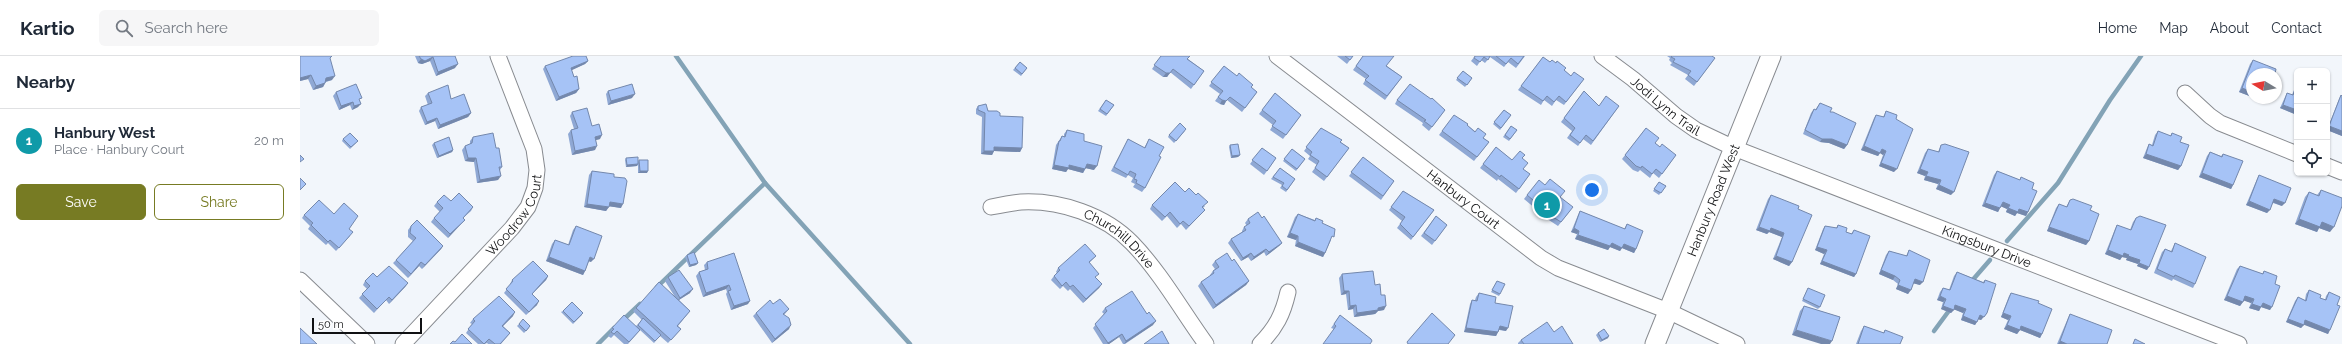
<!DOCTYPE html>
<html lang="en">
<head>
<meta charset="utf-8">
<style>
  :root { --surface:#fff; --page:#f6f6f7; --text:#1f2937; --muted:#747a83; --line:#e0e1e3; --accent:#777b23 }
  body { margin:0; font-family:Raleway,sans-serif; background:var(--page); color:var(--text) }
  .controls { position:absolute; right:12px; top:12px; display:grid; overflow:hidden; border-radius:6px; box-shadow:0 1px 3px #0004 }
  .controls button { width:36px; height:36px; display:grid; place-items:center; padding:0; border:0; border-bottom:1px solid var(--line); background:var(--surface); color:var(--text); font:20px sans-serif }
  .compass { position:absolute; left:1946px; top:12px; width:36px; height:36px; border-radius:50%; background:var(--surface); box-shadow:0 1px 3px #0004; rotate:280deg }
  .scale { position:absolute; left:12px; bottom:10px; width:110px; box-sizing:border-box; padding-left:4px; border:2px solid #101113; border-top:0; font-size:11px; line-height:14px; white-space:nowrap; color:#101113; -webkit-text-stroke:3px #fff; paint-order:stroke }
  .you { position:absolute; left:1292px; top:134px; width:14px; height:14px; margin:-10px; border:3px solid #fff; border-radius:50%; background:#1a73e8; box-shadow:0 0 0 6px #1a73e833 }
  .badge { display:grid; place-items:center; width:26px; height:26px; border-radius:50%; background:var(--accent); color:#fff; font-size:13px; font-weight:700 }
  .pin { position:absolute; translate:-50% -50%; border:2px solid #fff; box-shadow:0 1px 4px #0006 }
  .list { margin:0; padding:0; list-style:none }
  h2 { display:flex; justify-content:space-between; align-items:center; height:52px; margin:0; padding:0 16px; font-size:17px }
  h2 small { font-size:13px; font-weight:400; color:var(--muted) }
  .list li { display:grid; grid-template-columns:26px 1fr auto; gap:12px; align-items:center; box-sizing:border-box; height:64px; padding:0 16px; border-top:1px solid var(--line) }
  .list b { display:block; font-size:15px; white-space:nowrap }
  .list p { margin:0; font-size:13px; white-space:nowrap; color:var(--muted) }
  .list em { font-size:13px; font-style:normal; color:var(--muted) }
  .actions { display:flex; gap:8px; padding:12px 16px }
  .actions a { flex:1; padding:9px 0; border:1px solid var(--accent); border-radius:6px; text-align:center; font-size:14px; color:var(--accent) }
  .actions .main { background:var(--accent); color:#fff }
  .icon { flex:none; width:22px; height:22px; fill:none; stroke:currentColor; stroke-width:2; stroke-linecap:round; stroke-linejoin:round }
  .map { position:relative; flex:none; width:2042px; height:288px; overflow:hidden }
  header { display:flex; align-items:center; gap:24px; box-sizing:border-box; height:56px; padding:0 20px; background:var(--surface); border-bottom:1px solid var(--line) }
  header strong { font-size:19px }
  nav { display:flex; gap:22px; margin-inline-start:auto; font-size:14px }
  .search { width:280px; height:36px; background:var(--page); display:flex; align-items:center; gap:10px; box-sizing:border-box; padding:0 14px; border-radius:6px; color:var(--muted); font-size:15px }
  main { display:flex }
  aside { flex:1; background:var(--surface) }
  .map>svg:first-child { display:block }
  .lines { fill:none; stroke-linecap:round; stroke-linejoin:round }
  .stream { stroke:#83a3b6; stroke-width:4.5 }
  .minor-casing { stroke:#888b90; stroke-width:17 }
  .major-casing { stroke:#888b90; stroke-width:21 }
  .minor { stroke:#fff; stroke-width:15 }
  .major { stroke:#fff; stroke-width:19 }
  .wall { fill:#8fa8d4 }
  .shaded-wall { fill:#7488ac }
  .building { fill:#a6c3f6; stroke:#7488ac }
  .labels { text-anchor:middle; stroke-width:4; stroke-linejoin:round; paint-order:stroke }
  .street-label { font-size:13px; fill:#101113; stroke:#fff }
</style>
</head>
<body>
<header>
<strong>Kartio</strong>
<div class="search"><svg class="icon" aria-label="search" viewBox="0 0 24 24"><circle cx="10" cy="10" r="6"/><path d="M15 15l6 6"/></svg>Search here</div>
<nav><a>Home</a><a>Map</a><a>About</a><a>Contact</a></nav>
</header>
<main>
<aside>
<h2>Nearby<small></small></h2>
<ul class="list">
<li><span class="badge" style="background:#0f9aa8">1</span><div><b>Hanbury West</b><p>Place · Hanbury Court</p></div><em>20 m</em></li>
</ul>
<div class="actions"><a class="main">Save</a><a>Share</a></div>
</aside>
<div class="map">
<svg width="2042" height="288" viewBox="0 0 2042 288">
  <rect width="100%" height="100%" fill="#f2f6fb"/>
  <g class="lines">
    <!-- stream -->
    <g class="stream">
      <path d="M 376,0 L 465,127 L 610,288"/>
      <path d="M 1707,185 L 1758,127 L 1810,44 L 1841,0"/>
      <path d="M 1670,227 L 1690,204"/>
      <path d="M 357,231 L 465,127"/>
      <path d="M 322,265 L 340,248"/>
      <path d="M 1634,275 L 1651,252"/>
      <path d="M 298,288 L 314,272"/>
    </g>
    <!-- minor casing -->
    <g class="minor-casing">
      <g id="minor">
        <path id="s1" d="M 977,0 L 1241,202 L 1258,212 L 1368,255 L 1437,288"/>
        <path id="s2" d="M 1302,0 L 1333,23 L 1376,60 L 1396,74 L 1434,92 L 1939,288"/>
        <path d="M 1885,37 L 1910,60 L 1920,67 L 1997,98"/>
        <path d="M 2027,110 L 2042,116"/>
        <path id="s3" d="M 691,151 C 701,149 711,147 721,146 C 760,144 805,159 832,187 C 861,217 882,255 906,288"/>
        <path d="M 0,224 L 67,288"/>
        <path id="s4" d="M 103,288 L 212,172 L 228,151 L 235,132 L 237,114 L 234,93 L 198,0"/>
        <path d="M 960,288 C 976,272 983,258 988,236"/>
      </g>
    </g>
    <!-- major casing -->
    <g class="major-casing">
      <g id="major">
        <path id="s5" d="M 1355,288 L 1471,0"/>
      </g>
    </g>
    <!-- minor -->
    <use href="#minor" class="minor"/>
    <!-- major -->
    <use href="#major" class="major"/>
  </g>
  <!-- wall -->
  <g class="wall">
    <path d="M 0,0 L 30,3 L 32,24 L 26,26 L 23,31 L 13,34 L 8,23 L 0,25 Z"/>
    <path d="M 115,0 L 155,0 L 155,12 L 136,20 L 130,5 L 122,8 L 118,7 Z"/>
    <path d="M 861,0 L 888,3 L 904,15 L 891,33 L 870,16 L 867,21 L 863,21 L 852,13 Z"/>
    <path d="M 1037,0 L 1053,0 L 1047,8 Z"/>
    <path d="M 1063,0 L 1087,10 L 1102,21 L 1085,44 L 1063,28 L 1066,23 L 1053,14 Z"/>
    <path d="M 1175,0 L 1225,0 L 1216,12 L 1208,6 L 1204,11 L 1190,1 L 1185,7 L 1181,4 L 1177,10 L 1171,5 Z"/>
    <path d="M 1367,0 L 1412,0 L 1415,2 L 1394,30 L 1385,23 L 1388,19 L 1370,9 L 1372,7 L 1369,4 L 1370,2 Z"/>
    <path d="M 1243,1 L 1250,6 L 1264,14 L 1271,20 L 1284,23 L 1264,49 L 1256,44 L 1252,50 L 1244,44 L 1241,49 L 1218,34 Z"/>
    <path d="M 1953,4 L 1952,18 L 1952,41 L 1939,36 L 1950,8 Z"/>
    <path d="M 288,5 L 285,8 L 271,14 L 279,33 L 276,37 L 256,45 L 243,13 L 245,10 Z"/>
    <path d="M 720,6 L 727,12 L 721,20 L 713,14 Z"/>
    <path d="M 924,10 L 957,36 L 942,56 L 927,44 L 924,49 L 920,48 L 915,45 L 920,38 L 909,30 Z"/>
    <path d="M 1163,15 L 1172,22 L 1165,31 L 1156,24 Z"/>
    <path d="M 1996,31 L 1997,59 L 1980,52 L 1985,41 L 1987,37 L 1992,39 L 1994,34 Z"/>
    <path d="M 308,35 L 332,42 L 308,49 L 306,38 Z"/>
    <path d="M 1284,35 L 1299,50 L 1319,50 L 1291,89 L 1283,83 L 1278,90 L 1267,82 L 1272,75 L 1261,66 Z"/>
    <path d="M 36,36 L 60,45 L 58,51 L 52,54 L 50,49 L 39,54 L 33,40 Z"/>
    <path d="M 128,37 L 151,43 L 171,57 L 168,61 L 138,73 L 135,65 L 125,69 L 119,55 L 121,51 L 128,49 L 125,40 Z"/>
    <path d="M 975,37 L 1001,59 L 983,83 L 970,74 L 973,69 L 959,58 Z"/>
    <path d="M 2041,39 L 2042,40 L 2042,80 L 2027,74 L 2039,43 Z"/>
    <path d="M 806,44 L 814,49 L 806,60 L 798,55 Z"/>
    <path d="M 1097,44 L 1145,54 L 1129,75 L 1122,69 L 1123,67 L 1095,48 Z"/>
    <path d="M 1520,47 L 1530,56 L 1547,89 L 1544,93 L 1529,87 L 1520,86 L 1503,78 L 1511,57 L 1514,53 L 1515,54 Z"/>
    <path d="M 678,50 L 700,60 L 722,92 L 720,96 L 694,95 L 692,99 L 681,98 L 682,61 L 676,58 L 676,53 Z"/>
    <path d="M 1204,54 L 1211,59 L 1200,74 L 1193,68 Z"/>
    <path d="M 1586,55 L 1596,63 L 1594,116 L 1579,110 L 1583,99 L 1580,97 L 1578,100 L 1561,94 L 1574,62 L 1576,59 L 1583,61 Z"/>
    <path d="M 272,56 L 292,70 L 300,83 L 296,84 L 295,94 L 272,99 L 268,78 L 271,74 L 274,73 L 270,60 Z"/>
    <path d="M 1167,69 L 1189,86 L 1174,105 L 1139,79 L 1142,75 Z"/>
    <path d="M 1211,70 L 1217,74 L 1209,85 L 1203,81 Z"/>
    <path d="M 1021,72 L 1049,92 L 1024,125 L 1012,116 L 1017,109 L 1008,103 L 1010,100 L 1004,95 Z"/>
    <path d="M 1346,72 L 1355,87 L 1360,91 L 1376,99 L 1359,122 L 1353,117 L 1350,122 L 1340,114 L 1338,116 L 1333,114 L 1322,103 Z"/>
    <path d="M 767,74 L 784,85 L 794,114 L 786,112 L 783,117 L 768,113 L 766,116 L 752,113 L 756,89 L 762,80 L 764,81 L 764,78 Z"/>
    <path d="M 885,75 L 874,87 L 868,81 L 869,79 Z"/>
    <path d="M 1858,75 L 1870,80 L 1872,77 L 1880,86 L 1881,110 L 1878,114 L 1843,102 L 1847,92 L 1849,88 L 1852,89 L 1855,79 Z"/>
    <path d="M 173,81 L 196,92 L 202,111 L 200,114 L 198,124 L 177,127 L 174,106 L 165,105 L 162,94 L 165,90 L 170,88 L 170,85 Z"/>
    <path d="M 43,83 L 56,87 L 50,93 L 42,85 Z"/>
    <path d="M 828,83 L 844,92 L 849,83 L 859,100 L 845,132 L 842,136 L 833,131 L 835,128 L 831,126 L 833,122 L 828,119 L 826,122 L 811,115 L 826,87 Z"/>
    <path d="M 134,87 L 153,94 L 152,96 L 137,102 L 132,89 Z"/>
    <path d="M 930,89 L 940,99 L 938,101 L 931,102 L 929,91 Z"/>
    <path d="M 1641,89 L 1651,139 L 1636,133 L 1638,128 L 1624,124 L 1625,120 L 1617,117 L 1625,97 L 1628,93 L 1638,96 Z"/>
    <path d="M 1196,91 L 1212,104 L 1222,102 L 1223,113 L 1230,118 L 1216,137 L 1198,123 L 1197,125 L 1180,112 Z"/>
    <path d="M 962,92 L 976,102 L 964,119 L 950,108 Z"/>
    <path d="M 992,93 L 1005,103 L 996,115 L 983,105 Z"/>
    <path d="M 1910,96 L 1921,100 L 1923,98 L 1933,129 L 1931,133 L 1899,121 L 1907,100 Z"/>
    <path d="M 1063,101 L 1094,125 L 1081,144 L 1049,120 Z"/>
    <path d="M 326,102 L 338,106 L 339,104 L 347,117 L 338,117 L 338,108 L 337,110 L 326,111 L 325,104 Z"/>
    <path d="M 980,112 L 995,123 L 986,136 L 980,132 L 982,129 L 971,123 Z"/>
    <path d="M 292,115 L 314,121 L 321,152 L 309,150 L 306,155 L 284,151 L 289,119 Z"/>
    <path d="M 1697,115 L 1720,124 L 1721,121 L 1732,133 L 1728,156 L 1726,160 L 1717,157 L 1715,160 L 1706,156 L 1707,153 L 1701,150 L 1698,156 L 1682,150 L 1694,119 Z"/>
    <path d="M 1959,119 L 1982,150 L 1973,147 L 1967,157 L 1946,149 L 1957,123 Z"/>
    <path d="M 1359,126 L 1366,130 L 1359,139 L 1353,135 Z"/>
    <path d="M 2021,134 L 2030,176 L 2019,172 L 2017,176 L 1995,168 L 2005,141 L 2009,136 L 2017,139 Z"/>
    <path d="M 1103,135 L 1134,154 L 1111,184 L 1097,172 L 1102,165 L 1089,154 Z"/>
    <path d="M 885,136 L 905,150 L 903,152 L 902,157 L 886,174 L 881,168 L 877,172 L 867,160 L 862,165 L 850,153 L 852,149 Z"/>
    <path d="M 1227,139 L 1260,141 L 1270,155 L 1258,170 L 1235,155 L 1236,153 L 1224,143 Z"/>
    <path d="M 1471,139 L 1498,153 L 1492,206 L 1489,210 L 1473,203 L 1482,181 L 1469,176 L 1467,178 L 1456,174 L 1468,143 Z"/>
    <path d="M 1770,144 L 1790,154 L 1789,185 L 1786,189 L 1747,175 L 1756,152 L 1759,148 L 1766,151 Z"/>
    <path d="M 151,145 L 173,151 L 171,155 L 163,162 L 165,164 L 162,167 L 148,182 L 131,166 L 134,162 L 140,156 L 134,150 L 137,146 Z"/>
    <path d="M 1280,155 L 1324,173 L 1327,168 L 1336,193 L 1334,197 L 1322,192 L 1320,195 L 1310,191 L 1308,194 L 1275,183 L 1277,178 L 1271,176 L 1278,159 Z"/>
    <path d="M 998,158 L 1015,164 L 1016,162 L 1022,167 L 1031,185 L 1031,184 L 1025,197 L 1023,201 L 995,190 L 996,184 L 987,181 L 995,161 Z"/>
    <path d="M 4,159 L 49,173 L 50,180 L 36,195 L 28,187 L 26,189 L 8,173 L 10,170 L 2,162 Z"/>
    <path d="M 1136,160 L 1147,169 L 1132,189 L 1121,180 Z"/>
    <path d="M 962,162 L 982,187 L 979,190 L 966,200 L 964,196 L 951,205 L 948,201 L 941,205 L 928,187 L 931,183 L 942,176 L 942,175 L 944,171 L 947,170 L 945,167 L 948,163 Z"/>
    <path d="M 1836,162 L 1847,214 L 1837,210 L 1838,208 L 1826,204 L 1827,202 L 1822,201 L 1820,204 L 1805,198 L 1815,173 L 1817,169 L 1830,174 L 1833,166 Z"/>
    <path d="M 1538,169 L 1546,176 L 1551,178 L 1554,174 L 1556,218 L 1554,221 L 1520,208 L 1524,198 L 1515,194 L 1523,173 L 1525,170 L 1536,172 Z"/>
    <path d="M 111,170 L 143,190 L 141,193 L 122,213 L 119,210 L 108,222 L 93,207 L 96,204 L 113,185 L 108,181 L 108,174 Z"/>
    <path d="M 276,170 L 291,206 L 289,205 L 285,215 L 283,219 L 246,205 L 252,188 L 255,184 L 268,189 L 273,174 Z"/>
    <path d="M 1875,187 L 1895,228 L 1893,232 L 1873,223 L 1872,225 L 1854,217 L 1862,196 L 1865,193 L 1871,195 Z"/>
    <path d="M 1609,194 L 1620,229 L 1613,227 L 1608,238 L 1596,233 L 1598,228 L 1593,224 L 1579,218 L 1586,199 L 1589,195 L 1606,200 Z"/>
    <path d="M 387,199 L 398,207 L 396,209 L 389,211 L 385,201 Z"/>
    <path d="M 796,200 L 789,207 L 796,222 L 802,228 L 799,232 L 783,247 L 770,233 L 768,235 L 763,230 L 760,233 L 751,224 L 754,220 L 757,217 L 756,216 L 758,212 Z"/>
    <path d="M 915,205 L 932,205 L 949,225 L 946,229 L 913,253 L 898,230 L 901,226 L 910,220 L 910,219 L 913,215 L 915,213 L 912,209 Z"/>
    <path d="M 407,206 L 448,248 L 431,254 L 426,238 L 427,236 L 426,233 L 403,241 L 396,220 L 399,216 L 405,214 L 404,209 Z"/>
    <path d="M 1940,210 L 1962,218 L 1964,215 L 1975,228 L 1970,254 L 1961,251 L 1959,255 L 1949,252 L 1951,247 L 1944,244 L 1940,250 L 1924,244 L 1937,213 Z"/>
    <path d="M 1657,216 L 1683,226 L 1685,224 L 1687,257 L 1681,264 L 1678,263 L 1675,269 L 1661,264 L 1663,257 L 1654,253 L 1651,257 L 1641,253 L 1643,246 L 1637,244 L 1640,236 L 1643,232 L 1649,234 L 1654,220 Z"/>
    <path d="M 1042,218 L 1075,229 L 1081,239 L 1084,254 L 1078,255 L 1075,258 L 1054,261 L 1053,253 L 1048,254 L 1046,238 L 1041,239 L 1039,222 Z"/>
    <path d="M 248,220 L 246,224 L 232,238 L 237,249 L 226,259 L 204,237 L 210,229 L 210,228 L 212,224 Z"/>
    <path d="M 77,221 L 108,227 L 105,231 L 89,248 L 86,244 L 74,257 L 59,242 L 67,233 L 63,229 L 65,225 Z"/>
    <path d="M 368,221 L 390,237 L 379,244 L 390,255 L 378,270 L 381,273 L 368,287 L 360,280 L 354,287 L 340,274 L 328,288 L 324,288 L 314,279 L 311,282 L 308,280 L 311,276 L 310,276 L 312,272 L 336,270 L 342,264 L 333,255 L 336,252 L 375,241 L 365,225 Z"/>
    <path d="M 1197,225 L 1200,238 L 1199,240 L 1191,236 Z"/>
    <path d="M 1508,232 L 1520,251 L 1518,253 L 1502,245 Z"/>
    <path d="M 2009,234 L 2020,242 L 2025,244 L 2026,240 L 2029,236 L 2037,249 L 2028,278 L 2004,268 L 2001,272 L 1986,266 L 1995,245 L 1998,241 L 2005,244 L 2006,238 Z"/>
    <path d="M 1179,237 L 1195,247 L 1206,275 L 1199,274 L 1196,280 L 1164,276 L 1170,248 L 1172,244 L 1175,244 L 1176,241 Z"/>
    <path d="M 1711,237 L 1738,247 L 1742,278 L 1740,282 L 1720,274 L 1717,278 L 1704,273 L 1708,264 L 1701,261 L 1709,240 Z"/>
    <path d="M 473,248 L 489,253 L 484,259 L 489,273 L 472,287 L 453,260 L 456,257 Z"/>
    <path d="M 1504,250 L 1540,261 L 1492,279 L 1500,255 Z"/>
    <path d="M 805,252 L 847,258 L 853,269 L 825,288 L 823,288 L 819,281 L 809,288 L 803,288 L 793,272 L 804,258 L 802,256 Z"/>
    <path d="M 263,255 L 282,259 L 273,268 L 261,256 Z"/>
    <path d="M 1770,258 L 1807,288 L 1757,288 L 1768,262 Z"/>
    <path d="M 1040,259 L 1070,288 L 1034,273 L 1031,272 Z"/>
    <path d="M 213,260 L 203,270 L 210,277 L 201,288 L 188,288 L 187,287 L 185,288 L 178,288 L 166,277 L 172,268 L 170,267 L 173,263 Z"/>
    <path d="M 219,268 L 229,272 L 224,277 L 217,270 Z"/>
    <path d="M 1564,270 L 1583,277 L 1585,274 L 1600,288 L 1556,288 L 1561,275 Z"/>
    <path d="M 1254,276 L 1273,288 L 1218,288 L 1218,287 L 1221,284 Z"/>
    <path d="M 1298,277 L 1308,282 L 1300,286 L 1296,279 Z"/>
  </g>
  <!-- shaded-wall -->
  <g class="shaded-wall">
    <path d="M 133,1 L 130,5 L 122,8 L 118,7 L 121,3 Z"/>
    <path d="M 288,5 L 285,8 L 268,16 L 271,12 Z"/>
    <path d="M 158,8 L 155,12 L 136,20 L 138,16 Z"/>
    <path d="M 866,17 L 870,17 L 867,21 L 863,21 Z"/>
    <path d="M 11,19 L 8,23 L 0,25 L 0,22 Z"/>
    <path d="M 35,20 L 32,24 L 24,26 L 26,22 Z"/>
    <path d="M 25,27 L 23,31 L 13,34 L 16,30 Z"/>
    <path d="M 1942,32 L 1952,36 L 1952,41 L 1939,36 Z"/>
    <path d="M 279,33 L 276,37 L 256,45 L 259,41 Z"/>
    <path d="M 335,38 L 332,42 L 308,49 L 311,45 Z"/>
    <path d="M 1955,42 L 1965,42 L 1963,45 Z"/>
    <path d="M 922,44 L 926,45 L 924,49 L 920,48 Z"/>
    <path d="M 53,46 L 50,49 L 39,54 L 41,50 Z"/>
    <path d="M 61,48 L 58,51 L 52,54 L 54,50 Z"/>
    <path d="M 1983,49 L 1997,54 L 1997,59 L 1980,52 Z"/>
    <path d="M 171,57 L 168,61 L 138,73 L 140,69 Z"/>
    <path d="M 137,62 L 135,65 L 125,69 L 127,66 Z"/>
    <path d="M 2029,70 L 2042,75 L 2042,80 L 2027,74 Z"/>
    <path d="M 302,79 L 300,83 L 292,85 L 295,81 Z"/>
    <path d="M 1522,83 L 1532,83 L 1547,89 L 1544,93 L 1529,87 L 1520,86 Z"/>
    <path d="M 297,90 L 295,94 L 272,99 L 275,95 Z"/>
    <path d="M 1564,90 L 1582,93 L 1586,95 L 1583,99 L 1580,97 L 1578,100 L 1561,94 Z"/>
    <path d="M 694,91 L 722,92 L 720,96 L 694,95 L 692,99 L 681,98 L 684,95 Z"/>
    <path d="M 153,94 L 152,96 L 137,102 L 139,100 Z"/>
    <path d="M 1846,98 L 1881,110 L 1878,114 L 1843,102 Z"/>
    <path d="M 940,99 L 938,101 L 931,102 L 932,100 Z"/>
    <path d="M 168,102 L 176,102 L 174,106 L 165,105 Z"/>
    <path d="M 1581,107 L 1597,113 L 1594,116 L 1579,110 Z"/>
    <path d="M 338,108 L 337,110 L 326,111 L 327,109 Z"/>
    <path d="M 787,108 L 797,110 L 794,114 L 785,112 Z"/>
    <path d="M 754,109 L 769,109 L 785,113 L 783,117 L 768,113 L 766,116 L 752,113 Z"/>
    <path d="M 1620,113 L 1628,116 L 1625,120 L 1617,117 Z"/>
    <path d="M 340,115 L 348,115 L 347,117 L 338,117 Z"/>
    <path d="M 1902,117 L 1933,129 L 1931,133 L 1899,121 Z"/>
    <path d="M 201,120 L 198,124 L 177,127 L 180,124 Z"/>
    <path d="M 1626,120 L 1641,124 L 1638,128 L 1624,124 Z"/>
    <path d="M 1639,129 L 1654,136 L 1651,139 L 1636,133 Z"/>
    <path d="M 1974,143 L 1985,147 L 1982,150 L 1972,146 Z"/>
    <path d="M 1949,145 L 1970,154 L 1967,157 L 1946,149 Z"/>
    <path d="M 310,146 L 323,148 L 321,152 L 307,150 Z"/>
    <path d="M 1703,146 L 1710,149 L 1707,153 L 1700,150 Z"/>
    <path d="M 1685,147 L 1700,152 L 1698,156 L 1682,150 Z"/>
    <path d="M 287,148 L 309,151 L 306,155 L 284,151 Z"/>
    <path d="M 1708,152 L 1719,153 L 1728,156 L 1726,160 L 1717,157 L 1715,160 L 1706,156 Z"/>
    <path d="M 1999,163 L 2022,166 L 2034,171 L 2030,176 L 2019,172 L 2017,176 L 1995,168 Z"/>
    <path d="M 165,164 L 162,167 L 148,182 L 150,178 Z"/>
    <path d="M 1459,171 L 1471,172 L 1484,177 L 1482,181 L 1469,176 L 1467,178 L 1456,174 Z"/>
    <path d="M 1749,171 L 1789,185 L 1786,189 L 1747,175 Z"/>
    <path d="M 1274,172 L 1279,175 L 1277,178 L 1271,176 Z"/>
    <path d="M 990,177 L 998,180 L 996,184 L 987,181 Z"/>
    <path d="M 1278,179 L 1312,187 L 1324,188 L 1336,193 L 1334,197 L 1322,192 L 1320,195 L 1310,191 L 1308,194 L 1275,183 Z"/>
    <path d="M 998,186 L 1025,197 L 1023,201 L 995,190 Z"/>
    <path d="M 982,187 L 979,190 L 966,200 L 969,196 Z"/>
    <path d="M 143,190 L 141,193 L 122,213 L 125,209 Z"/>
    <path d="M 1517,191 L 1527,194 L 1524,198 L 1515,194 Z"/>
    <path d="M 966,193 L 964,196 L 951,205 L 954,201 Z"/>
    <path d="M 1808,194 L 1824,197 L 1829,199 L 1827,202 L 1822,201 L 1820,204 L 1805,198 Z"/>
    <path d="M 951,197 L 948,201 L 941,205 L 943,202 Z"/>
    <path d="M 1476,200 L 1492,206 L 1489,210 L 1473,203 Z"/>
    <path d="M 1828,200 L 1840,204 L 1838,208 L 1826,204 Z"/>
    <path d="M 249,201 L 285,215 L 283,219 L 246,205 Z"/>
    <path d="M 290,201 L 294,203 L 291,206 L 288,205 Z"/>
    <path d="M 1522,205 L 1556,218 L 1554,221 L 1520,208 Z"/>
    <path d="M 121,206 L 119,210 L 108,222 L 111,218 Z"/>
    <path d="M 398,207 L 396,209 L 389,211 L 390,209 Z"/>
    <path d="M 1839,207 L 1849,211 L 1847,214 L 1837,210 Z"/>
    <path d="M 1581,214 L 1595,220 L 1593,224 L 1579,218 Z"/>
    <path d="M 248,220 L 246,224 L 229,241 L 232,238 Z"/>
    <path d="M 1615,223 L 1623,226 L 1620,229 L 1612,227 Z"/>
    <path d="M 949,225 L 946,229 L 913,253 L 916,249 Z"/>
    <path d="M 108,227 L 105,231 L 89,248 L 92,244 Z"/>
    <path d="M 802,228 L 799,232 L 783,247 L 786,243 Z"/>
    <path d="M 429,229 L 426,233 L 403,241 L 406,237 Z"/>
    <path d="M 1598,229 L 1611,234 L 1608,238 L 1596,233 Z"/>
    <path d="M 393,233 L 390,237 L 377,245 L 380,242 Z"/>
    <path d="M 1044,235 L 1049,235 L 1046,238 L 1041,239 Z"/>
    <path d="M 1640,240 L 1646,243 L 1643,246 L 1637,244 Z"/>
    <path d="M 1927,240 L 1943,246 L 1940,250 L 1924,244 Z"/>
    <path d="M 1945,240 L 1954,243 L 1951,247 L 1942,244 Z"/>
    <path d="M 239,245 L 237,249 L 226,259 L 229,256 Z"/>
    <path d="M 450,245 L 448,248 L 431,254 L 434,250 Z"/>
    <path d="M 1963,247 L 1972,251 L 1970,254 L 1961,251 L 1959,255 L 1949,252 L 1952,248 Z"/>
    <path d="M 1056,249 L 1053,253 L 1048,254 L 1050,250 Z"/>
    <path d="M 1655,249 L 1666,253 L 1663,257 L 1653,253 Z"/>
    <path d="M 1086,250 L 1084,254 L 1078,255 L 1075,258 L 1054,261 L 1057,257 L 1078,252 Z"/>
    <path d="M 1643,250 L 1654,254 L 1651,257 L 1641,253 Z"/>
    <path d="M 215,256 L 213,260 L 200,273 L 202,270 Z"/>
    <path d="M 1687,257 L 1681,264 L 1677,263 L 1680,259 Z"/>
    <path d="M 1703,257 L 1711,260 L 1708,264 L 1701,261 Z"/>
    <path d="M 1663,260 L 1677,266 L 1675,269 L 1661,264 Z"/>
    <path d="M 1988,263 L 2004,269 L 2001,272 L 1986,266 Z"/>
    <path d="M 2005,264 L 2030,274 L 2028,278 L 2002,268 Z"/>
    <path d="M 856,265 L 853,269 L 824,288 L 826,285 Z"/>
    <path d="M 491,269 L 489,273 L 472,287 L 475,283 Z"/>
    <path d="M 1707,269 L 1721,270 L 1742,278 L 1740,282 L 1720,274 L 1717,278 L 1704,273 Z"/>
    <path d="M 1200,270 L 1208,272 L 1206,275 L 1197,273 Z"/>
    <path d="M 1166,272 L 1198,276 L 1196,280 L 1164,276 Z"/>
    <path d="M 1496,274 L 1532,285 L 1530,288 L 1521,288 L 1492,279 Z"/>
    <path d="M 822,278 L 819,281 L 809,288 L 807,288 Z"/>
    <path d="M 1309,280 L 1308,282 L 1300,286 L 1302,284 Z"/>
    <path d="M 1760,285 L 1767,288 L 1758,288 Z"/>
  </g>
  <!-- building -->
  <g class="building">
    <path d="M 0,0 L 32,0 L 30,2 L 35,20 L 26,22 L 25,27 L 16,30 L 11,19 L 0,22 Z"/>
    <path d="M 119,0 L 155,0 L 158,8 L 138,16 L 133,1 L 125,5 L 121,3 Z"/>
    <path d="M 273,0 L 286,0 L 288,5 L 271,12 L 274,21 L 277,20 L 279,33 L 259,41 L 245,10 Z"/>
    <path d="M 861,0 L 890,0 L 887,3 L 904,15 L 894,29 L 873,13 L 870,17 L 866,17 L 854,9 Z"/>
    <path d="M 1045,0 L 1053,0 L 1050,4 Z"/>
    <path d="M 1063,0 L 1094,0 L 1086,10 L 1102,21 L 1087,40 L 1065,24 L 1069,20 L 1056,10 Z"/>
    <path d="M 1175,0 L 1190,0 L 1188,4 L 1184,1 L 1180,6 L 1174,2 Z"/>
    <path d="M 1196,0 L 1224,0 L 1218,8 L 1211,2 L 1206,8 Z"/>
    <path d="M 1372,0 L 1412,0 L 1415,2 L 1397,26 L 1388,19 L 1391,15 L 1373,6 L 1375,3 L 1371,1 Z"/>
    <path d="M 1243,1 L 1250,6 L 1252,4 L 1256,7 L 1257,5 L 1266,12 L 1264,14 L 1271,20 L 1274,16 L 1284,23 L 1266,46 L 1259,40 L 1254,46 L 1247,40 L 1243,45 L 1221,30 Z"/>
    <path d="M 1953,4 L 1976,13 L 1975,18 L 1952,18 L 1952,36 L 1942,32 Z"/>
    <path d="M 720,6 L 727,12 L 722,18 L 715,12 Z"/>
    <path d="M 924,10 L 937,20 L 939,17 L 953,29 L 951,31 L 957,36 L 945,52 L 930,41 L 926,45 L 922,44 L 918,41 L 923,35 L 911,26 Z"/>
    <path d="M 1163,15 L 1172,22 L 1167,29 L 1157,22 Z"/>
    <path d="M 56,28 L 62,42 L 59,43 L 61,48 L 54,50 L 53,46 L 41,50 L 36,36 Z"/>
    <path d="M 332,28 L 335,38 L 311,45 L 308,35 Z"/>
    <path d="M 1110,28 L 1131,43 L 1132,42 L 1145,54 L 1132,71 L 1124,65 L 1126,64 L 1097,44 Z"/>
    <path d="M 148,29 L 151,43 L 164,38 L 171,57 L 140,69 L 137,62 L 127,66 L 121,51 L 132,47 L 128,37 Z"/>
    <path d="M 1996,31 L 1997,31 L 1997,54 L 1983,49 L 1987,37 L 1993,39 Z"/>
    <path d="M 1284,35 L 1299,50 L 1306,40 L 1319,50 L 1293,85 L 1286,79 L 1280,87 L 1270,79 L 1275,72 L 1264,62 Z"/>
    <path d="M 975,37 L 1001,59 L 986,79 L 972,70 L 976,65 L 962,54 Z"/>
    <path d="M 2041,39 L 2042,40 L 2042,75 L 2029,70 Z"/>
    <path d="M 806,44 L 814,49 L 807,58 L 800,53 Z"/>
    <path d="M 1520,47 L 1532,52 L 1530,56 L 1533,56 L 1556,67 L 1547,89 L 1532,83 L 1522,83 L 1505,74 L 1514,53 L 1516,54 Z"/>
    <path d="M 686,48 L 688,55 L 697,55 L 700,57 L 700,60 L 723,61 L 722,92 L 694,91 L 694,95 L 684,95 L 685,57 L 678,54 L 678,50 Z"/>
    <path d="M 287,52 L 292,70 L 299,68 L 302,79 L 295,81 L 297,90 L 275,95 L 271,74 L 278,72 L 272,56 Z"/>
    <path d="M 1204,54 L 1211,59 L 1201,72 L 1194,66 Z"/>
    <path d="M 1586,55 L 1597,59 L 1596,63 L 1613,73 L 1597,113 L 1581,107 L 1586,95 L 1582,93 L 1580,97 L 1564,90 L 1576,59 L 1584,61 Z"/>
    <path d="M 1154,59 L 1168,68 L 1167,69 L 1175,76 L 1178,72 L 1186,78 L 1183,82 L 1189,86 L 1177,101 L 1142,75 Z"/>
    <path d="M 880,67 L 886,73 L 876,85 L 869,79 Z"/>
    <path d="M 1211,70 L 1217,74 L 1210,83 L 1205,79 Z"/>
    <path d="M 1021,72 L 1042,84 L 1040,86 L 1049,92 L 1027,121 L 1015,112 L 1019,105 L 1010,99 L 1012,96 L 1006,91 Z"/>
    <path d="M 1346,72 L 1359,82 L 1355,87 L 1360,91 L 1362,88 L 1376,99 L 1362,118 L 1356,113 L 1352,118 L 1342,110 L 1341,112 L 1336,110 L 1325,99 Z"/>
    <path d="M 767,74 L 784,78 L 784,85 L 802,90 L 797,110 L 787,108 L 785,113 L 769,109 L 769,112 L 754,109 L 759,85 L 760,85 L 762,80 L 765,81 Z"/>
    <path d="M 1858,75 L 1871,80 L 1872,77 L 1882,81 L 1880,86 L 1889,89 L 1881,110 L 1846,98 L 1849,88 L 1853,90 Z"/>
    <path d="M 50,77 L 58,85 L 51,91 L 43,83 Z"/>
    <path d="M 193,77 L 196,92 L 199,92 L 202,111 L 199,111 L 201,120 L 180,124 L 176,102 L 168,102 L 165,90 L 172,87 L 173,81 Z"/>
    <path d="M 149,81 L 153,94 L 139,100 L 134,87 Z"/>
    <path d="M 828,83 L 845,92 L 849,83 L 864,91 L 859,100 L 861,101 L 845,132 L 836,127 L 837,124 L 834,123 L 836,118 L 830,115 L 828,119 L 814,111 Z"/>
    <path d="M 938,88 L 940,99 L 932,100 L 930,89 Z"/>
    <path d="M 1645,88 L 1669,96 L 1654,136 L 1639,129 L 1641,124 L 1626,120 L 1628,116 L 1620,113 L 1628,93 L 1639,96 L 1641,89 Z"/>
    <path d="M 1196,91 L 1212,104 L 1220,95 L 1225,99 L 1222,102 L 1228,107 L 1223,113 L 1230,118 L 1219,133 L 1201,119 L 1200,121 L 1183,108 Z"/>
    <path d="M 962,92 L 976,102 L 967,115 L 952,104 Z"/>
    <path d="M 992,93 L 1005,103 L 997,113 L 984,103 Z"/>
    <path d="M 1910,96 L 1922,101 L 1923,98 L 1943,105 L 1933,129 L 1902,117 Z"/>
    <path d="M 0,99 L 4,103 L 0,106 Z"/>
    <path d="M 338,101 L 338,108 L 327,109 L 326,102 Z"/>
    <path d="M 1063,101 L 1094,125 L 1083,140 L 1051,116 Z"/>
    <path d="M 339,104 L 348,104 L 348,115 L 340,115 Z"/>
    <path d="M 980,112 L 995,123 L 987,134 L 982,130 L 984,127 L 973,121 Z"/>
    <path d="M 292,115 L 314,118 L 314,121 L 325,122 L 327,125 L 323,148 L 310,146 L 309,151 L 287,148 Z"/>
    <path d="M 1697,115 L 1720,124 L 1721,121 L 1734,127 L 1732,133 L 1737,135 L 1728,156 L 1719,153 L 1718,156 L 1708,152 L 1710,149 L 1703,146 L 1700,152 L 1685,147 Z"/>
    <path d="M 1959,119 L 1991,132 L 1985,147 L 1974,143 L 1970,154 L 1949,145 Z"/>
    <path d="M 0,122 L 6,128 L 0,134 Z"/>
    <path d="M 1250,123 L 1265,135 L 1260,141 L 1273,151 L 1261,166 L 1237,151 L 1239,149 L 1227,139 L 1239,124 L 1245,129 Z"/>
    <path d="M 875,126 L 885,136 L 889,132 L 896,139 L 898,137 L 908,146 L 902,151 L 905,154 L 889,170 L 883,165 L 880,168 L 870,156 L 865,161 L 852,149 Z"/>
    <path d="M 1359,126 L 1366,130 L 1361,137 L 1354,133 Z"/>
    <path d="M 2021,134 L 2042,142 L 2042,150 L 2034,171 L 2022,166 L 2020,171 L 1999,163 L 2009,136 L 2019,140 Z"/>
    <path d="M 1103,135 L 1134,154 L 1113,181 L 1100,168 L 1105,161 L 1091,151 Z"/>
    <path d="M 159,137 L 173,151 L 163,162 L 165,164 L 150,178 L 134,162 L 143,152 L 137,146 L 144,139 L 151,145 Z"/>
    <path d="M 1471,139 L 1499,150 L 1498,153 L 1512,159 L 1492,206 L 1476,200 L 1484,177 L 1471,172 L 1470,175 L 1459,171 Z"/>
    <path d="M 1773,143 L 1792,150 L 1790,154 L 1799,158 L 1789,185 L 1749,171 L 1759,148 L 1767,151 L 1770,144 Z"/>
    <path d="M 19,144 L 34,158 L 44,147 L 58,160 L 49,173 L 53,176 L 39,192 L 30,184 L 28,186 L 11,169 L 13,167 L 4,159 Z"/>
    <path d="M 1280,155 L 1325,173 L 1327,168 L 1343,175 L 1336,193 L 1324,188 L 1322,192 L 1312,187 L 1310,190 L 1278,179 L 1279,175 L 1274,172 Z"/>
    <path d="M 958,156 L 962,162 L 964,160 L 982,187 L 969,196 L 966,193 L 954,201 L 951,197 L 943,202 L 931,183 L 946,174 L 944,171 L 950,167 L 948,163 Z"/>
    <path d="M 998,158 L 1015,165 L 1016,162 L 1023,165 L 1022,167 L 1035,173 L 1034,181 L 1032,180 L 1025,197 L 998,186 L 998,180 L 990,177 Z"/>
    <path d="M 1136,160 L 1147,169 L 1135,185 L 1124,177 Z"/>
    <path d="M 1840,160 L 1866,169 L 1849,211 L 1839,207 L 1840,204 L 1828,200 L 1829,199 L 1824,197 L 1823,200 L 1808,194 L 1817,169 L 1831,174 L 1836,162 Z"/>
    <path d="M 117,164 L 143,190 L 125,209 L 121,206 L 111,218 L 96,204 L 116,182 L 110,177 L 111,170 Z"/>
    <path d="M 1538,169 L 1547,172 L 1546,176 L 1552,178 L 1554,174 L 1570,180 L 1556,218 L 1522,205 L 1527,194 L 1517,191 L 1525,170 L 1537,172 Z"/>
    <path d="M 276,170 L 302,180 L 294,203 L 290,201 L 285,215 L 249,201 L 255,184 L 269,189 Z"/>
    <path d="M 1875,187 L 1906,201 L 1895,228 L 1875,219 L 1874,221 L 1857,213 L 1865,193 L 1872,196 Z"/>
    <path d="M 785,188 L 796,200 L 789,206 L 799,218 L 795,221 L 802,228 L 786,243 L 773,229 L 770,231 L 766,226 L 762,230 L 754,220 L 760,214 L 758,212 Z"/>
    <path d="M 1609,194 L 1630,204 L 1623,226 L 1615,223 L 1611,234 L 1598,229 L 1600,224 L 1595,220 L 1581,214 L 1589,195 L 1607,200 Z"/>
    <path d="M 394,196 L 398,207 L 390,209 L 387,199 Z"/>
    <path d="M 434,197 L 450,245 L 434,250 L 428,235 L 431,234 L 429,229 L 406,237 L 399,216 L 408,213 L 407,206 Z"/>
    <path d="M 927,197 L 932,205 L 934,203 L 949,225 L 916,249 L 901,226 L 914,217 L 913,215 L 919,211 L 915,205 Z"/>
    <path d="M 233,205 L 248,220 L 232,238 L 239,245 L 229,256 L 206,233 L 213,225 L 212,224 Z"/>
    <path d="M 89,210 L 108,227 L 92,244 L 89,241 L 77,253 L 62,238 L 70,230 L 65,225 L 73,217 L 77,221 Z"/>
    <path d="M 1940,210 L 1963,218 L 1964,215 L 1977,220 L 1975,228 L 1980,230 L 1972,251 L 1963,247 L 1961,251 L 1952,248 L 1954,243 L 1945,240 L 1943,246 L 1927,240 Z"/>
    <path d="M 379,214 L 393,233 L 380,242 L 368,221 Z"/>
    <path d="M 1073,215 L 1075,229 L 1080,228 L 1081,239 L 1085,239 L 1086,250 L 1078,252 L 1078,254 L 1057,257 L 1056,249 L 1050,250 L 1049,235 L 1044,235 L 1042,218 Z"/>
    <path d="M 1657,216 L 1684,227 L 1685,224 L 1696,228 L 1687,257 L 1684,261 L 1680,259 L 1677,266 L 1663,260 L 1666,253 L 1655,249 L 1654,254 L 1643,250 L 1646,243 L 1640,240 L 1643,232 L 1650,234 Z"/>
    <path d="M 1197,225 L 1205,228 L 1200,238 L 1192,234 Z"/>
    <path d="M 359,226 L 390,255 L 377,270 L 381,273 L 371,284 L 336,252 Z"/>
    <path d="M 1508,232 L 1525,239 L 1520,251 L 1503,243 Z"/>
    <path d="M 2009,234 L 2021,239 L 2020,242 L 2026,244 L 2029,236 L 2040,241 L 2037,249 L 2040,250 L 2030,274 L 2005,264 L 2004,269 L 1988,263 L 1998,241 L 2006,245 Z"/>
    <path d="M 832,235 L 847,258 L 849,256 L 856,265 L 826,285 L 822,278 L 808,287 L 795,268 L 807,255 L 805,252 Z"/>
    <path d="M 1179,237 L 1196,241 L 1195,247 L 1213,250 L 1208,272 L 1200,270 L 1198,276 L 1166,272 L 1172,244 L 1177,245 Z"/>
    <path d="M 1711,237 L 1739,245 L 1738,247 L 1752,253 L 1742,278 L 1721,270 L 1720,274 L 1707,269 L 1711,260 L 1703,257 Z"/>
    <path d="M 199,240 L 215,256 L 202,270 L 210,277 L 200,288 L 195,288 L 189,283 L 184,288 L 168,273 L 175,265 L 173,263 Z"/>
    <path d="M 480,243 L 489,253 L 483,258 L 489,262 L 491,269 L 475,283 L 456,257 L 470,244 L 473,248 Z"/>
    <path d="M 272,246 L 283,257 L 274,266 L 263,255 Z"/>
    <path d="M 1504,250 L 1540,261 L 1532,285 L 1496,274 Z"/>
    <path d="M 1132,257 L 1155,279 L 1148,288 L 1108,288 L 1107,286 Z"/>
    <path d="M 1770,258 L 1812,274 L 1807,288 L 1767,288 L 1760,285 Z"/>
    <path d="M 324,259 L 340,274 L 329,286 L 317,275 L 314,278 L 311,276 L 314,273 L 312,272 Z"/>
    <path d="M 1040,259 L 1071,283 L 1072,285 L 1070,288 L 1023,288 L 1036,270 L 1034,268 Z"/>
    <path d="M 343,262 L 361,279 L 355,285 L 338,269 Z"/>
    <path d="M 223,263 L 230,270 L 226,275 L 219,268 Z"/>
    <path d="M 1247,266 L 1254,276 L 1262,270 L 1273,288 L 1224,288 L 1221,284 Z"/>
    <path d="M 1564,270 L 1584,277 L 1585,274 L 1603,281 L 1600,288 L 1558,288 Z"/>
    <path d="M 0,272 L 17,288 L 0,288 Z"/>
    <path d="M 1304,273 L 1309,280 L 1302,284 L 1298,277 Z"/>
    <path d="M 862,275 L 869,288 L 844,288 Z"/>
    <path d="M 162,278 L 172,288 L 150,288 L 153,285 L 155,286 Z"/>
    <path d="M 1835,283 L 1845,288 L 1833,288 Z"/>
  </g>
  <g class="labels">
    <!-- street labels -->
    <g class="street-label">
      <text dy="5" stroke="none"><textPath href="#s2" startOffset="81">Jodi Lynn Trail</textPath></text>
      <text dy="5" stroke="none"><textPath href="#s1" startOffset="235">Hanbury Court</textPath></text>
      <text dy="5" stroke="none"><textPath href="#s5" startOffset="155">Hanbury Road West</textPath></text>
      <text dy="5" stroke="none"><textPath href="#s4" startOffset="172">Woodrow Court</textPath></text>
      <text dy="5" stroke="none"><textPath href="#s3" startOffset="139">Churchill Drive</textPath></text>
      <text dy="5" stroke="none"><textPath href="#s2" startOffset="433">Kingsbury Drive</textPath></text>
    </g>
  </g>
</svg>
<div class="controls">
<button>+</button>
<button>−</button>
<button><svg class="icon" aria-label="locate" viewBox="0 0 24 24"><circle cx="12" cy="12" r="6"/><path d="M12 2v4M12 18v4M2 12h4M18 12h4"/></svg></button>
</div>
<svg class="compass" viewBox="-18 -18 36 36"><path d="M0-13l5 13h-10z" fill="#e53935"/><path d="M0 13l5-13h-10z" fill="#747a83"/></svg>
<div class="scale">50 m</div>
<div class="you"></div>
<div class="pin badge" style="left:1247px;top:149px;background:#0f9aa8">1</div>
</div>
</main>
</body>
</html>
